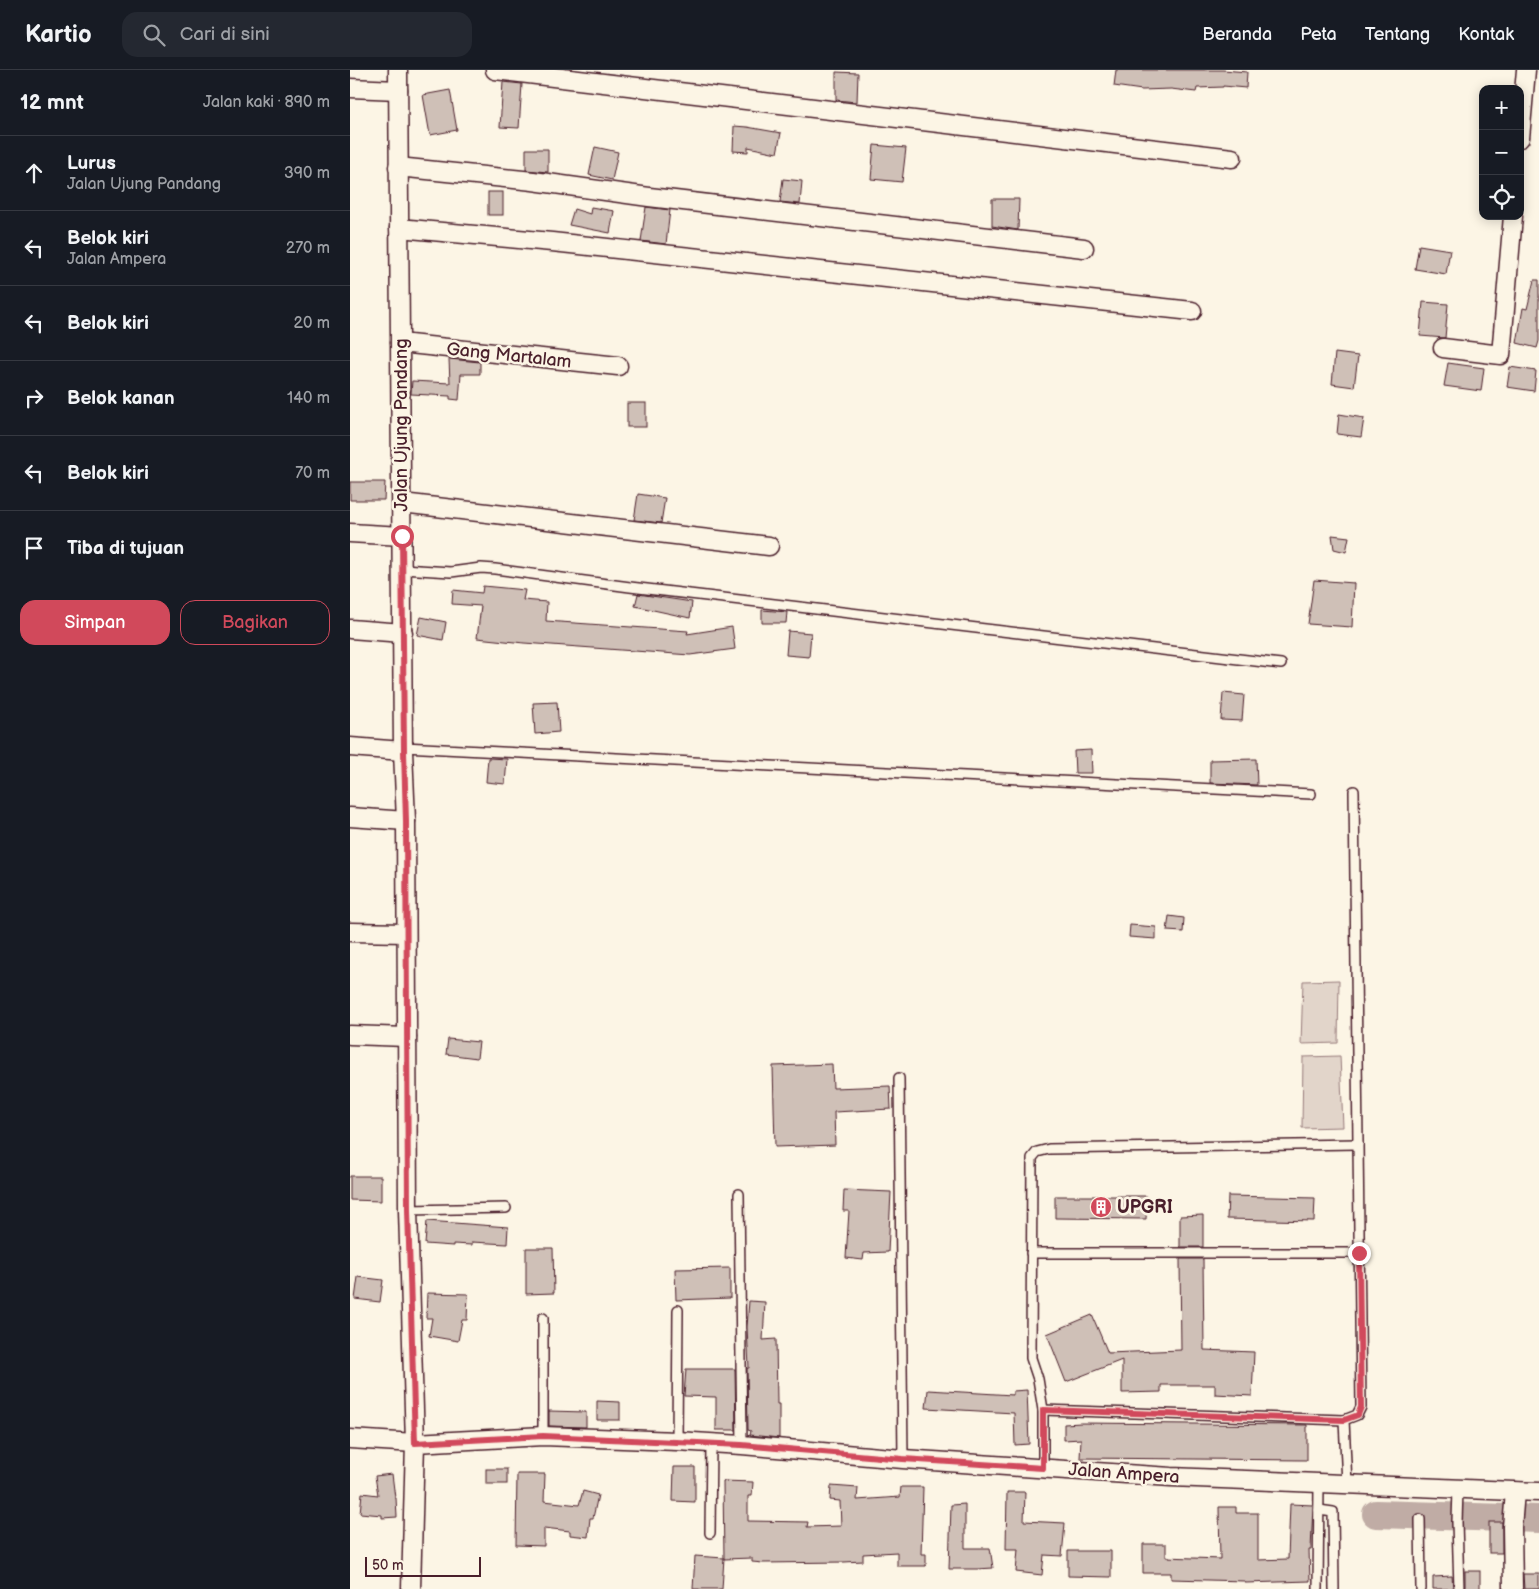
<!DOCTYPE html>
<html lang="id">
<head>
<meta charset="utf-8">
<style>
  :root { --surface:#171b24; --page:#242831; --text:#f1f3f6; --muted:#9ea1a6; --line:#363941; --accent:#d1495b }
  body { margin:0; font-family:"Balsamiq Sans",sans-serif; background:var(--page); color:var(--text) }
  .controls { position:absolute; right:15px; top:15px; display:grid; overflow:hidden; border-radius:10px; box-shadow:0 2px 12px #0003 }
  .controls button { width:45px; height:45px; display:grid; place-items:center; padding:0; border:0; border-bottom:1px solid var(--line); background:var(--surface); color:var(--text); font:25px sans-serif }
  .scale { position:absolute; left:15px; bottom:12px; width:116px; box-sizing:border-box; padding-left:5px; border:2px solid #4a1f2b; border-top:0; font-size:14px; line-height:18px; white-space:nowrap; color:#4a1f2b; -webkit-text-stroke:4px #fcf5e5; paint-order:stroke }
  .stop { position:absolute; width:15px; height:15px; margin:-11px; border:4px solid #d1495b; border-radius:50%; background:#fff }
  .stop.end { background:#d1495b; border-color:#fff; box-shadow:0 1px 5px #0008 }
  .list { margin:0; padding:0; list-style:none }
  h2 { display:flex; justify-content:space-between; align-items:center; height:65px; margin:0; padding:0 20px; font-size:21px }
  h2 small { font-size:16px; font-weight:400; color:var(--muted) }
  .list li { display:grid; grid-template-columns:32px 1fr auto; gap:15px; align-items:center; box-sizing:border-box; height:75px; padding:0 20px; border-top:1px solid var(--line) }
  .list b { display:block; font-size:19px; white-space:nowrap }
  .list p { margin:0; font-size:16px; white-space:nowrap; color:var(--muted) }
  .list em { font-size:16px; font-style:normal; color:var(--muted) }
  .actions { display:flex; gap:10px; padding:15px 20px }
  .actions a { flex:1; padding:11px 0; border:1px solid var(--accent); border-radius:15px; text-align:center; font-size:18px; color:var(--accent) }
  .actions .main { background:var(--accent); color:#fff }
  .icon { flex:none; width:28px; height:28px; fill:none; stroke:currentColor; stroke-width:2; stroke-linecap:round; stroke-linejoin:round }
  .map { position:relative; flex:none; width:1189px; height:1519px; overflow:hidden }
  header { display:flex; align-items:center; gap:30px; box-sizing:border-box; height:70px; padding:0 25px; background:var(--surface); border-bottom:1px solid var(--line) }
  header strong { font-size:24px }
  nav { display:flex; gap:28px; margin-inline-start:auto; font-size:18px }
  .search { width:350px; height:45px; background:var(--page); display:flex; align-items:center; gap:12px; box-sizing:border-box; padding:0 18px; border-radius:15px; color:var(--muted); font-size:19px }
  main { display:flex }
  aside { flex:1; background:var(--surface) }
  .map>svg:first-child { display:block }
  .green { fill:#e2d5ca; stroke:#967a7a }
  .lines { fill:none; stroke-linecap:round; stroke-linejoin:round }
  .river { stroke:#c0aca5; stroke-width:28 }
  .building { fill:#cfc0b7; stroke:#4a1f2b }
  .lane-casing { stroke:#4a1f2b; stroke-width:12 }
  .street-casing { stroke:#4a1f2b; stroke-width:21 }
  .lane { stroke:#fcf5e5; stroke-width:9 }
  .street { stroke:#fcf5e5; stroke-width:18 }
  .route { stroke:#d1495b; stroke-width:6 }
  .labels { text-anchor:middle; stroke-width:5; stroke-linejoin:round; paint-order:stroke }
  .street-label { font-size:18px; fill:#4a1f2b; stroke:#fcf5e5 }
  .poi-label { font-size:18px; font-weight:bold; fill:#4a1f2b; stroke:#fcf5e5; text-anchor:start }
</style>
</head>
<body>
<header>
<strong>Kartio</strong>
<div class="search"><svg class="icon" aria-label="search" viewBox="0 0 24 24"><circle cx="10" cy="10" r="6"/><path d="M15 15l6 6"/></svg>Cari di sini</div>
<nav><a>Beranda</a><a>Peta</a><a>Tentang</a><a>Kontak</a></nav>
</header>
<main>
<aside>
<h2>12 mnt<small>Jalan kaki · 890 m</small></h2>
<ul class="list">
<li><svg class="icon" aria-label="ahead" viewBox="0 0 24 24"><path d="M12 20V5M6 11l6-6 6 6"/></svg><div><b>Lurus</b><p>Jalan Ujung Pandang</p></div><em>390 m</em></li>
<li><svg class="icon" aria-label="left" viewBox="0 0 24 24"><path d="M17 20v-9H6M10 6l-5 5 5 5"/></svg><div><b>Belok kiri</b><p>Jalan Ampera</p></div><em>270 m</em></li>
<li><svg class="icon" aria-label="left" viewBox="0 0 24 24"><path d="M17 20v-9H6M10 6l-5 5 5 5"/></svg><div><b>Belok kiri</b></div><em>20 m</em></li>
<li><svg class="icon" aria-label="right" viewBox="0 0 24 24"><path d="M7 20v-9h11M14 6l5 5-5 5"/></svg><div><b>Belok kanan</b></div><em>140 m</em></li>
<li><svg class="icon" aria-label="left" viewBox="0 0 24 24"><path d="M17 20v-9H6M10 6l-5 5 5 5"/></svg><div><b>Belok kiri</b></div><em>70 m</em></li>
<li><svg class="icon" aria-label="arrive" viewBox="0 0 24 24"><path d="M6 21V4h12l-3 4 3 4H6"/></svg><div><b>Tiba di tujuan</b></div></li>
</ul>
<div class="actions"><a class="main">Simpan</a><a>Bagikan</a></div>
</aside>
<div class="map">
<svg width="1189" height="1519" viewBox="0 0 1189 1519">
  <rect width="100%" height="100%" fill="#fcf5e5"/>
  <filter id="ink" filterUnits="userSpaceOnUse"><feTurbulence type="fractalNoise" baseFrequency=".02" numOctaves="2"/><feDisplacementMap in="SourceGraphic" scale="10" xChannelSelector="R" yChannelSelector="G"/><feConvolveMatrix kernelMatrix="1 2 1 2 8 2 1 2 1" color-interpolation-filters="sRGB"/></filter>
  <g filter="url(#ink)">
    <!-- green -->
    <g class="green">
      <path d="M 989,910 L 988,973 L 951,974 L 953,911 Z"/>
      <path d="M 990,986 L 993,1057 L 952,1058 L 953,987 Z"/>
    </g>
    <g class="lines">
      <!-- river -->
      <path class="river" d="M 1026,1444 L 1189,1449"/>
    </g>
    <!-- building -->
    <g class="building">
      <path d="M 766,0 L 873,0 L 897,2 L 896,18 L 873,16 L 873,17 L 847,18 L 846,22 L 821,19 L 792,20 L 764,16 Z"/>
      <path d="M 486,2 L 508,3 L 507,32 L 486,30 Z"/>
      <path d="M 153,12 L 172,14 L 169,58 L 150,57 Z"/>
      <path d="M 100,20 L 107,60 L 80,65 L 73,25 Z"/>
      <path d="M 384,56 L 397,57 L 431,63 L 427,83 L 398,77 L 398,82 L 383,81 Z"/>
      <path d="M 524,75 L 556,78 L 552,112 L 521,109 Z"/>
      <path d="M 245,77 L 268,82 L 262,110 L 239,105 Z"/>
      <path d="M 176,79 L 198,79 L 198,102 L 176,100 Z"/>
      <path d="M 433,109 L 452,111 L 450,134 L 430,132 Z"/>
      <rect x="138" y="122" width="15" height="23"/>
      <path d="M 642,129 L 669,129 L 668,160 L 642,156 Z"/>
      <path d="M 241,137 L 264,141 L 260,163 L 219,155 L 224,139 L 240,144 Z"/>
      <path d="M 296,137 L 320,140 L 316,174 L 291,171 Z"/>
      <path d="M 1069,175 L 1100,180 L 1096,204 L 1065,199 Z"/>
      <path d="M 1184,210 L 1189,210 L 1189,271 L 1187,278 L 1167,273 L 1173,238 L 1177,239 Z"/>
      <path d="M 1073,232 L 1098,234 L 1095,268 L 1070,266 Z"/>
      <path d="M 985,283 L 1008,286 L 1004,317 L 982,314 Z"/>
      <path d="M 99,289 L 130,292 L 130,304 L 111,304 L 109,330 L 100,329 L 100,326 L 61,324 L 62,311 L 100,313 Z"/>
      <path d="M 1098,293 L 1134,298 L 1131,321 L 1094,316 Z"/>
      <path d="M 1160,297 L 1186,301 L 1184,321 L 1157,317 Z"/>
      <rect x="277" y="333" width="19" height="24"/>
      <path d="M 989,344 L 1014,348 L 1011,367 L 987,364 Z"/>
      <path d="M 0,412 L 35,412 L 34,430 L 0,430 Z"/>
      <path d="M 288,424 L 315,428 L 311,453 L 284,450 Z"/>
      <path d="M 982,465 L 999,467 L 996,482 L 984,479 Z"/>
      <path d="M 964,510 L 1004,513 L 1002,557 L 958,554 Z"/>
      <path d="M 133,516 L 175,520 L 173,530 L 197,532 L 196,551 L 338,561 L 337,564 L 382,557 L 385,579 L 340,585 L 174,573 L 127,568 L 131,536 L 102,534 L 103,520 L 132,523 Z"/>
      <path d="M 288,524 L 342,532 L 340,548 L 285,536 Z"/>
      <path d="M 412,540 L 437,542 L 436,553 L 412,553 Z"/>
      <path d="M 71,547 L 96,552 L 93,570 L 67,565 Z"/>
      <path d="M 438,561 L 461,563 L 459,587 L 436,585 Z"/>
      <path d="M 873,623 L 894,625 L 892,651 L 871,650 Z"/>
      <path d="M 207,632 L 209,662 L 185,664 L 183,633 Z"/>
      <path d="M 741,680 L 742,703 L 725,703 L 724,681 Z"/>
      <path d="M 138,688 L 157,689 L 155,714 L 136,712 Z"/>
      <path d="M 906,689 L 907,715 L 860,713 L 860,690 Z"/>
      <path d="M 819,846 L 834,848 L 833,862 L 817,861 Z"/>
      <path d="M 780,855 L 806,857 L 806,869 L 779,867 Z"/>
      <path d="M 98,969 L 129,972 L 127,988 L 96,984 Z"/>
      <path d="M 482,994 L 483,1018 L 540,1016 L 541,1039 L 484,1042 L 485,1075 L 425,1077 L 423,996 Z"/>
      <path d="M 0,1106 L 31,1106 L 31,1131 L 0,1130 Z"/>
      <path d="M 494,1120 L 541,1122 L 538,1182 L 514,1183 L 513,1190 L 496,1188 L 499,1141 L 493,1141 Z"/>
      <path d="M 705,1126 L 797,1126 L 796,1149 L 705,1148 Z"/>
      <path d="M 878,1126 L 965,1128 L 964,1151 L 877,1149 Z"/>
      <path d="M 853,1145 L 853,1177 L 830,1177 L 830,1146 Z"/>
      <path d="M 77,1151 L 158,1157 L 157,1174 L 122,1172 L 122,1175 L 103,1174 L 103,1176 L 75,1174 Z"/>
      <path d="M 176,1178 L 203,1178 L 204,1223 L 176,1224 Z"/>
      <path d="M 830,1189 L 853,1189 L 854,1280 L 904,1282 L 902,1326 L 865,1324 L 865,1315 L 811,1315 L 811,1322 L 772,1323 L 772,1290 L 716,1312 L 697,1264 L 742,1245 L 758,1283 L 831,1280 Z"/>
      <path d="M 380,1198 L 380,1228 L 326,1230 L 325,1199 Z"/>
      <path d="M 8,1207 L 33,1210 L 30,1232 L 5,1229 Z"/>
      <path d="M 77,1223 L 118,1224 L 117,1250 L 112,1250 L 108,1271 L 79,1266 L 82,1248 L 76,1248 Z"/>
      <path d="M 399,1231 L 415,1232 L 413,1270 L 426,1269 L 427,1334 L 429,1334 L 429,1368 L 400,1365 L 401,1361 L 398,1360 L 397,1298 L 399,1298 L 397,1257 Z"/>
      <path d="M 336,1299 L 385,1299 L 386,1360 L 366,1360 L 366,1327 L 334,1326 Z"/>
      <path d="M 578,1320 L 663,1325 L 663,1321 L 677,1320 L 679,1374 L 665,1375 L 664,1343 L 576,1338 Z"/>
      <path d="M 247,1331 L 270,1332 L 270,1350 L 247,1350 Z"/>
      <path d="M 199,1341 L 236,1342 L 236,1357 L 199,1356 Z"/>
      <path d="M 731,1353 L 957,1355 L 957,1390 L 730,1388 L 731,1369 L 714,1370 L 714,1354 Z"/>
      <path d="M 324,1397 L 345,1397 L 345,1432 L 323,1431 Z"/>
      <rect x="136" y="1399" width="21" height="15"/>
      <path d="M 42,1404 L 45,1428 L 46,1428 L 47,1447 L 32,1448 L 32,1445 L 10,1443 L 12,1423 L 28,1425 L 25,1406 Z"/>
      <path d="M 167,1404 L 195,1404 L 194,1431 L 229,1435 L 233,1421 L 248,1425 L 243,1448 L 240,1448 L 238,1467 L 220,1465 L 220,1461 L 194,1458 L 194,1476 L 166,1475 Z"/>
      <path d="M 373,1411 L 403,1412 L 402,1426 L 398,1426 L 398,1451 L 458,1452 L 457,1457 L 491,1456 L 490,1431 L 480,1430 L 481,1416 L 508,1418 L 507,1430 L 550,1427 L 551,1417 L 573,1417 L 571,1484 L 576,1484 L 576,1496 L 547,1496 L 547,1482 L 513,1484 L 513,1491 L 494,1492 L 413,1493 L 402,1492 L 402,1488 L 374,1489 Z"/>
      <path d="M 657,1422 L 675,1422 L 674,1451 L 715,1453 L 712,1486 L 694,1485 L 692,1505 L 666,1502 L 668,1479 L 656,1479 Z"/>
      <path d="M 615,1434 L 615,1478 L 640,1478 L 643,1498 L 627,1499 L 599,1499 L 601,1435 Z"/>
      <path d="M 940,1434 L 963,1435 L 961,1480 L 959,1480 L 960,1511 L 895,1513 L 895,1511 L 821,1509 L 821,1503 L 793,1503 L 793,1474 L 816,1474 L 816,1487 L 870,1489 L 869,1437 L 886,1437 L 886,1443 L 908,1443 L 908,1490 L 938,1489 Z"/>
      <rect x="1139" y="1452" width="13" height="31"/>
      <path d="M 718,1481 L 761,1481 L 761,1507 L 718,1506 Z"/>
      <path d="M 345,1486 L 374,1488 L 372,1519 L 343,1519 Z"/>
      <rect x="1115" y="1501" width="15" height="18"/>
      <path d="M 1173,1504 L 1189,1504 L 1189,1519 L 1174,1519 Z"/>
      <path d="M 1102,1506 L 1103,1519 L 1083,1519 L 1083,1507 Z"/>
    </g>
    <g class="lines">
      <!-- lane casing -->
      <g class="lane-casing">
        <g id="lane">
          <path d="M 52,499 L 101,502 L 131,498 L 145,499 L 280,517 L 931,594"/>
          <path d="M 54,677 L 961,724"/>
          <path d="M 549,1008 L 553,1389"/>
          <path d="M 389,1124 L 392,1375"/>
          <path d="M 58,1140 L 156,1138"/>
          <path d="M 681,1183 L 1009,1183"/>
          <path d="M 193,1248 L 193,1366"/>
          <path d="M 693,1340 L 994,1350"/>
          <path d="M 327,1371 L 328,1240"/>
          <path d="M 693,1398 L 693,1340 L 688,1309 L 681,1288 L 682,1088 L 687,1082 L 699,1079 L 1008,1074"/>
          <path d="M 997,1414 L 994,1350 L 1007,1345 L 1011,1337 L 1004,721"/>
          <path d="M 1108,1419 L 1107,1452 L 1109,1519"/>
          <path d="M 969,1440 L 983,1442 L 984,1519"/>
          <path d="M 1070,1449 L 1071,1519"/>
          <path d="M 360,1463 L 361,1374"/>
          <path d="M 968,1519 L 969,1414"/>
        </g>
      </g>
      <!-- street casing -->
      <g class="street-casing">
        <g id="street">
          <path d="M 48,0 L 53,681 L 56,751 L 58,1140 L 65,1373 L 61,1519"/>
          <path d="M 145,0 L 882,88"/>
          <path d="M 0,18 L 48,20"/>
          <path d="M 1170,68 L 1176,0"/>
          <path d="M 48,97 L 183,111 L 299,127 L 734,178"/>
          <path d="M 49,158 L 202,172 L 842,241"/>
          <path d="M 50,273 L 268,296"/>
          <path d="M 1093,278 L 1151,285 L 1163,146"/>
          <path d="M 52,433 L 419,476"/>
          <path d="M 0,463 L 52,466"/>
          <path d="M 0,559 L 53,563"/>
          <path d="M 0,677 L 53,681"/>
          <path d="M 0,747 L 56,751"/>
          <path d="M 0,862 L 56,863"/>
          <path d="M 0,965 L 57,967"/>
          <path d="M 0,1369 L 65,1373 L 193,1366 L 327,1371 L 392,1375 L 553,1389 L 821,1407 L 1189,1422"/>
          <path d="M 1163,1519 L 1162,1457 L 1165,1422"/>
        </g>
      </g>
      <!-- lane -->
      <use href="#lane" class="lane"/>
      <!-- street -->
      <use href="#street" class="street"/>
    </g>
  </g>
  <g class="lines" filter="url(#ink)">
    <!-- route -->
    <path class="route" d="M 52,466 L 54,681 L 56,751 L 58,1140 L 65,1373 L 193,1366 L 392,1375 L 553,1389 L 693,1398 L 693,1340 L 994,1350 L 1008,1345 L 1011,1337 L 1009,1183"/>
  </g>
  <!-- icons -->
  <defs>
    <g id="building-disc" transform="scale(1.125)"><circle r="9.5" fill="#d1495b" stroke="#fcf5e5"/><path d="M-4-6H4V6H1V3H-1V6H-4ZM-2.5-4.3h1.7v1.8h-1.7ZM.8-4.3h1.7v1.8H.8ZM-2.5-1h1.7V.8h-1.7ZM.8-1h1.7V.8H.8Z" fill="#fff"/></g>
  </defs>
  <g fill-rule="evenodd">
    <use href="#building-disc" x="751" y="1137"/>
  </g>
  <g class="labels">
    <!-- street labels -->
    <g class="street-label">
      <text transform="translate(159 285) rotate(6)" y="6">Gang Martalam</text>
      <text transform="translate(51 355) rotate(-90)" y="6">Jalan Ujung Pandang</text>
      <text transform="translate(774 1403) rotate(4)" y="6">Jalan Ampera</text>
    </g>
    <!-- poi labels -->
    <g class="poi-label">
      <text x="767" y="1143">UPGRI</text>
    </g>
  </g>
</svg>
<div class="controls">
<button>+</button>
<button>−</button>
<button><svg class="icon" aria-label="locate" viewBox="0 0 24 24"><circle cx="12" cy="12" r="6"/><path d="M12 2v4M12 18v4M2 12h4M18 12h4"/></svg></button>
</div>
<div class="scale">50 m</div>
<div class="stop" style="left:52px;top:466px"></div>
<div class="stop end" style="left:1009px;top:1183px"></div>
</div>
</main>
</body>
</html>
